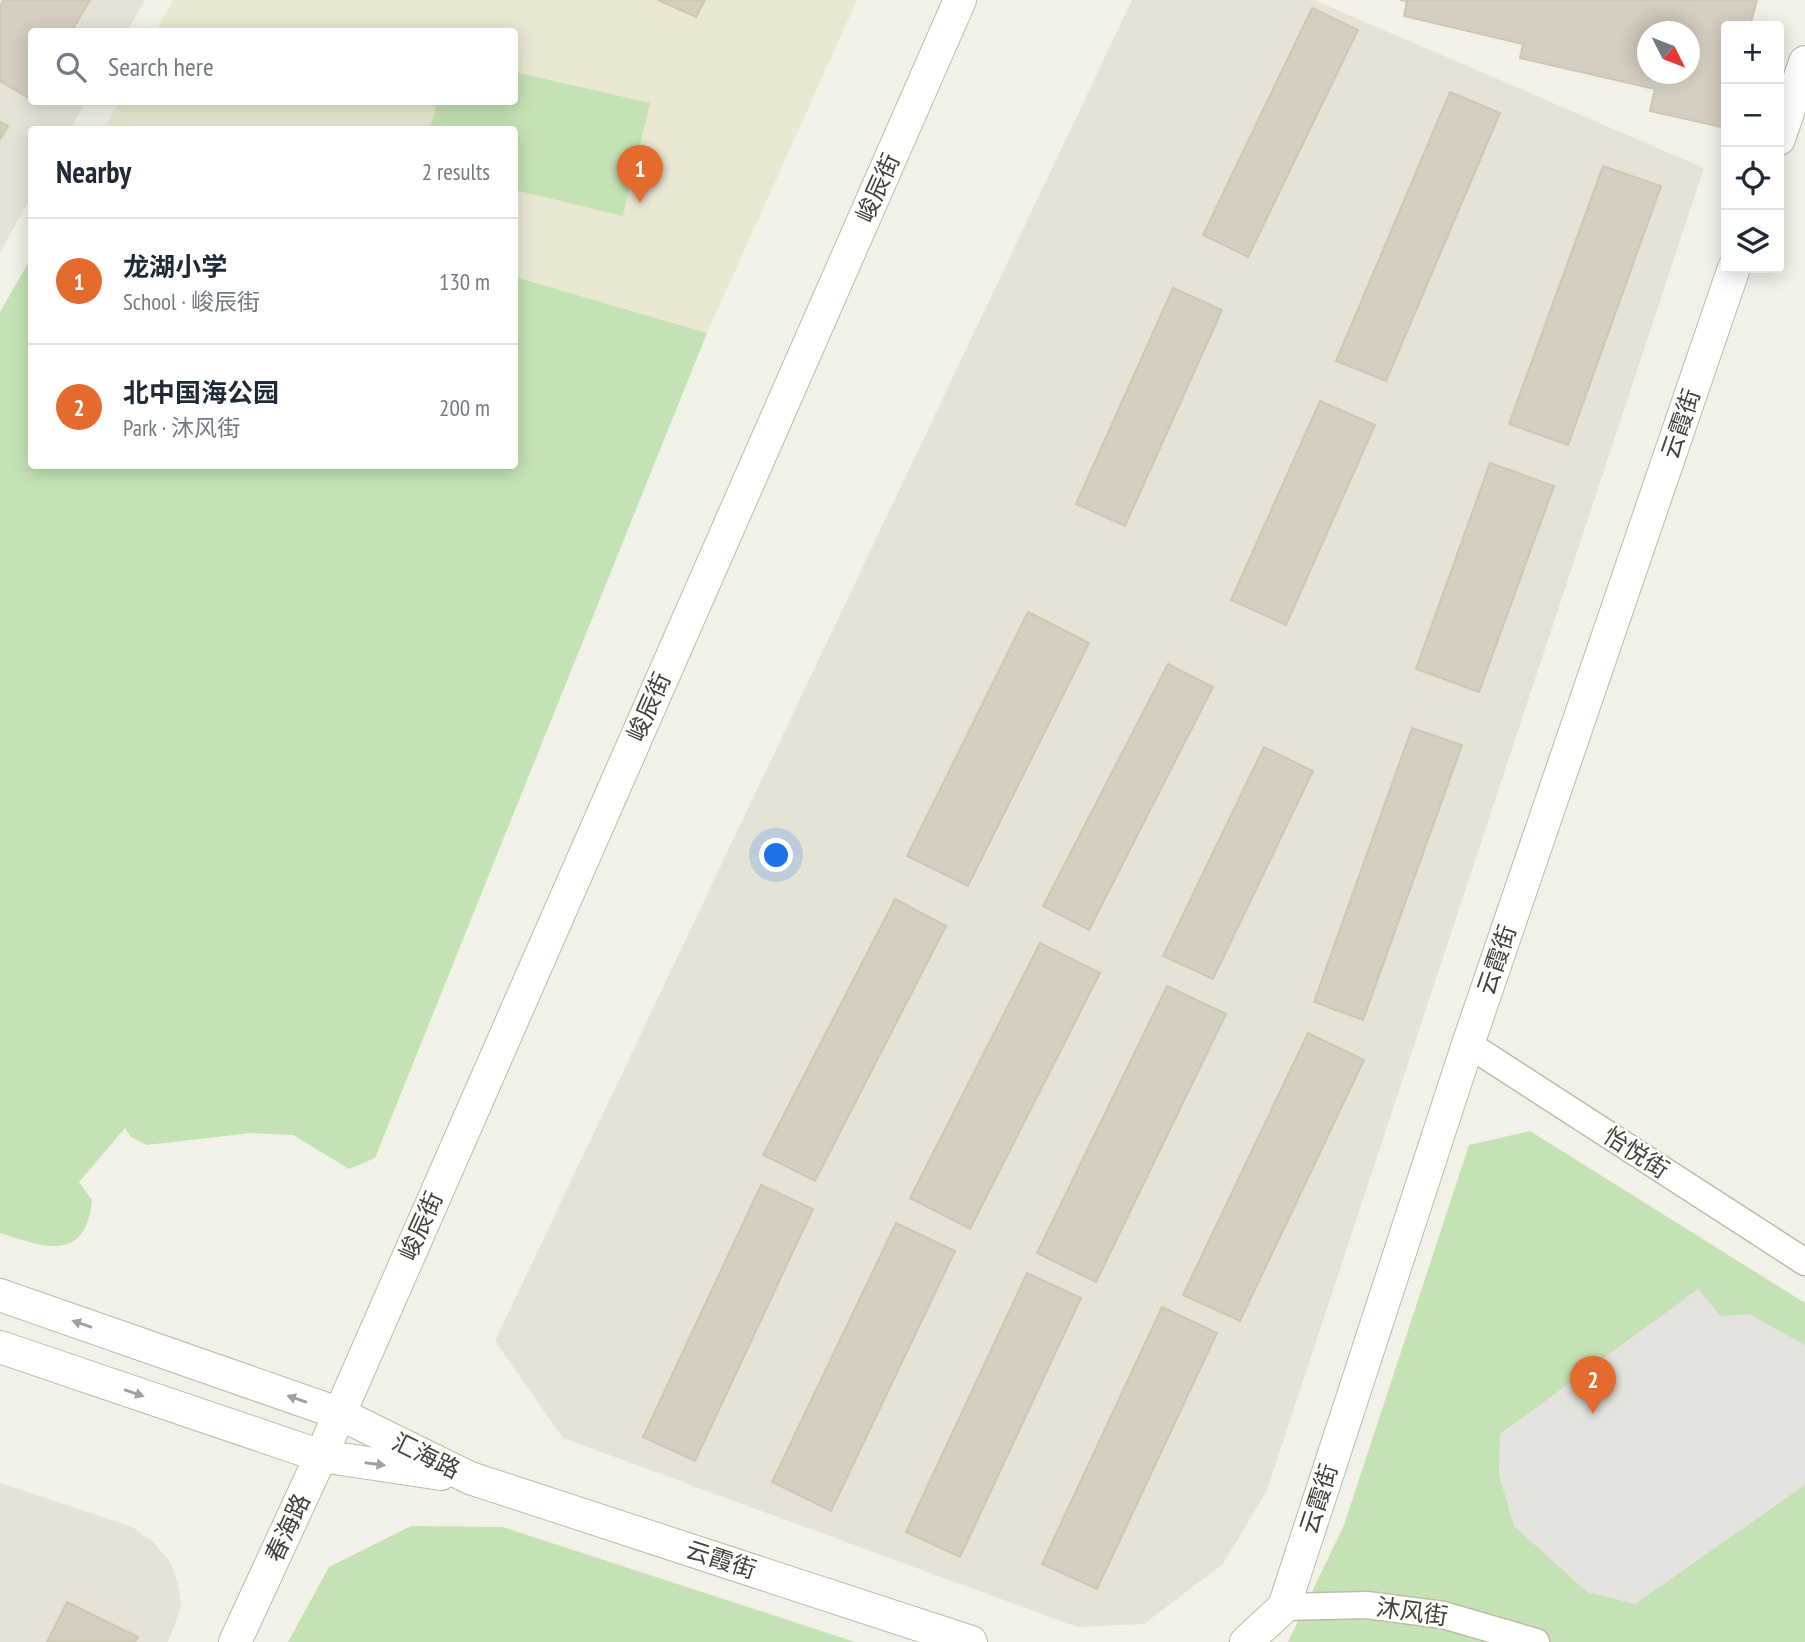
<!DOCTYPE html>
<html lang="en">
<head>
<meta charset="utf-8">
<style>
  :root { --surface:#fff; --page:#f2f2f3; --text:#1f2937; --muted:#747a83; --line:#e0e1e3; --accent:#e46a2d }
  body { margin:0; font-family:"PT Sans Narrow","Noto Sans SC",sans-serif; background:var(--page); color:var(--text) }
  .controls { position:absolute; right:21px; top:21px; display:grid; overflow:hidden; border-radius:7px; box-shadow:0 4px 18px #0003 }
  .controls button { width:63px; height:63px; display:grid; place-items:center; padding:0; border:0; border-bottom:2px solid var(--line); background:var(--surface); color:var(--text); font:35px sans-serif }
  .compass { position:absolute; left:1637px; top:21px; width:63px; height:63px; border-radius:50%; background:var(--surface); box-shadow:0 4px 18px #0003; rotate:132deg }
  .you { position:absolute; left:777px; top:856px; width:24px; height:24px; margin:-18px; border:5px solid #fff; border-radius:50%; background:#1a73e8; box-shadow:0 0 0 10px #1a73e833 }
  .badge { display:grid; place-items:center; width:46px; height:46px; border-radius:50%; background:var(--accent); color:#fff; font-size:23px; font-weight:700 }
  .pin { position:absolute; translate:-50% -58px; filter:drop-shadow(0 2px 4px #0008) }
  .pin::after { content:''; position:absolute; top:37px; width:24px; height:21px; background:inherit; clip-path:polygon(0 0,100% 0,50% 100%) }
  .list { margin:0; padding:0; list-style:none }
  h2 { display:flex; justify-content:space-between; align-items:center; height:91px; margin:0; padding:0 28px; font-size:30px }
  h2 small { font-size:23px; font-weight:400; color:var(--muted) }
  .list li { display:grid; grid-template-columns:46px 1fr auto; gap:21px; align-items:center; box-sizing:border-box; height:126px; padding:0 28px; border-top:2px solid var(--line) }
  .list b { display:block; font-size:26px; white-space:nowrap }
  .list p { margin:0; font-size:23px; white-space:nowrap; color:var(--muted) }
  .list em { font-size:23px; font-style:normal; color:var(--muted) }
  .icon { flex:none; width:38px; height:38px; fill:none; stroke:currentColor; stroke-width:2; stroke-linecap:round; stroke-linejoin:round }
  .map { position:relative; flex:none; width:1805px; height:1642px; overflow:hidden }
  .search { position:absolute; background:var(--surface); box-shadow:0 4px 18px #0003; left:28px; top:28px; width:490px; height:77px; display:flex; align-items:center; gap:18px; box-sizing:border-box; padding:0 24px; border-radius:7px; color:var(--muted); font-size:26px }
  .panel { position:absolute; background:var(--surface); box-shadow:0 4px 18px #0003; left:28px; top:126px; width:490px; height:343px; border-radius:7px }
  .map>svg:first-child { display:block }
  .residential { fill:#e5e3d7 }
  .education { fill:#eae8d3 }
  .green { fill:#c5e2b5 }
  .parking { fill:#e4e3df }
  .building { fill:#d3cebe; stroke:#cdc7b2; stroke-width:2; fill-rule:evenodd }
  .lines { fill:none; stroke-linecap:round; stroke-linejoin:round }
  .minor-casing { stroke:#bdbaab; stroke-width:29 }
  .tertiary-casing { stroke:#bdbaab; stroke-width:34 }
  .minor { stroke:#fff; stroke-width:26 }
  .tertiary { stroke:#fff; stroke-width:32 }
  .oneway { fill:#a2a09b }
  .labels { text-anchor:middle; stroke-width:5; stroke-linejoin:round; paint-order:stroke }
  .street-label { font-size:24px; fill:#454237; stroke:#fff }
</style>
</head>
<body>
<div class="map">
<svg width="1805" height="1642" viewBox="0 0 1805 1642">
  <rect width="100%" height="100%" fill="#f2f1e8"/>
  <!-- residential -->
  <g class="residential">
    <path d="M 0,0 L 145,0 L 127,31 L 32,32 L 32,102 L 86,102 L 70,129 L 32,130 L 31,197 L 0,252 Z"/>
    <path d="M 1132,0 L 1314,0 L 1704,168 L 1267,1490 L 1223,1564 L 1144,1624 L 1077,1627 L 563,1438 L 495,1341 Z"/>
    <path d="M 0,1483 L 132,1527 L 152,1541 L 171,1563 L 179,1588 L 181,1607 L 168,1642 L 0,1642 Z"/>
  </g>
  <!-- education -->
  <path class="education" d="M 173,0 L 857,0 L 707,333 L 515,277 L 514,130 L 104,130 L 119,102 L 514,102 L 514,32 L 156,31 Z"/>
  <!-- green -->
  <g class="green">
    <path d="M 515,72 L 650,103 L 623,216 L 515,190 L 514,130 L 430,129 L 437,102 L 514,102 Z"/>
    <path d="M 31,258 L 32,466 L 514,466 L 515,277 L 707,333 L 375,1158 L 349,1169 L 293,1135 L 251,1133 L 147,1145 L 131,1137 L 125,1128 L 79,1182 L 92,1200 C 86,1264 43,1247 0,1233 L 0,312 Z"/>
    <path d="M 1530,1131 L 1805,1303 L 1805,1642 L 1288,1642 L 1344,1525 L 1469,1145 Z"/>
    <path d="M 411,1526 L 503,1527 L 855,1642 L 288,1642 L 329,1567 Z"/>
  </g>
  <!-- parking -->
  <path class="parking" d="M 1698,1289 L 1721,1316 L 1749,1314 L 1805,1345 L 1805,1485 L 1635,1604 L 1587,1592 L 1514,1526 L 1499,1475 L 1500,1434 Z"/>
  <!-- building -->
  <g class="building">
    <path d="M 4,0 L 90,0 L 71,32 L 32,32 L 31,99 L 0,81 L 0,6 Z"/>
    <path d="M 658,0 L 705,0 L 696,17 Z"/>
    <path d="M 1400,0 L 1757,0 L 1750,26 L 1726,26 L 1726,128 L 1650,111 L 1655,89 L 1520,58 L 1523,44 L 1404,16 L 1407,1 ZM 1647,32 L 1689,32 L 1689,74 L 1647,74 Z"/>
    <path d="M 1312,8 L 1358,30 L 1248,257 L 1203,235 Z"/>
    <path d="M 1450,92 L 1500,113 L 1386,381 L 1336,361 Z"/>
    <path d="M 0,122 L 8,126 L 0,139 Z"/>
    <path d="M 1603,166 L 1661,186 L 1568,445 L 1509,424 Z"/>
    <path d="M 1173,288 L 1222,310 L 1125,526 L 1076,504 Z"/>
    <path d="M 1320,401 L 1375,425 L 1286,625 L 1231,600 Z"/>
    <path d="M 1490,463 L 1554,486 L 1479,692 L 1416,669 Z"/>
    <path d="M 1028,612 L 1089,643 L 968,886 L 907,856 Z"/>
    <path d="M 1168,664 L 1213,687 L 1089,930 L 1043,906 Z"/>
    <path d="M 1412,728 L 1462,745 L 1363,1020 L 1314,1002 Z"/>
    <path d="M 1264,747 L 1313,771 L 1213,979 L 1163,956 Z"/>
    <path d="M 895,899 L 946,926 L 815,1181 L 763,1155 Z"/>
    <path d="M 1040,943 L 1100,973 L 970,1229 L 910,1198 Z"/>
    <path d="M 1167,986 L 1226,1014 L 1096,1282 L 1037,1253 Z"/>
    <path d="M 1308,1033 L 1364,1060 L 1240,1321 L 1183,1295 Z"/>
    <path d="M 761,1185 L 813,1209 L 695,1461 L 643,1437 Z"/>
    <path d="M 896,1223 L 955,1251 L 831,1511 L 772,1482 Z"/>
    <path d="M 1027,1273 L 1081,1298 L 960,1557 L 906,1532 Z"/>
    <path d="M 1162,1307 L 1217,1333 L 1097,1589 L 1042,1564 Z"/>
    <path d="M 67,1602 L 138,1637 L 135,1642 L 47,1642 Z"/>
  </g>
  <g class="lines">
    <!-- minor casing -->
    <g class="minor-casing">
      <g id="minor">
        <path d="M 1468,1044 L 1805,1262"/>
        <path d="M 1284,1607 L 1367,1605 L 1443,1615 L 1536,1642"/>
      </g>
    </g>
    <!-- tertiary casing -->
    <g class="tertiary-casing">
      <g id="tertiary">
        <path d="M 1779,139 L 1805,62"/>
        <path d="M 0,1295 L 338,1413 L 470,1478 L 971,1642"/>
        <path d="M 0,1347 L 321,1456 L 441,1474"/>
        <path d="M 235,1642 L 321,1456 L 960,0"/>
        <path d="M 1246,1642 L 1284,1607 L 1468,1044 L 1734,268"/>
      </g>
    </g>
    <!-- minor -->
    <use href="#minor" class="minor"/>
    <!-- tertiary -->
    <use href="#tertiary" class="tertiary"/>
  </g>
  <!-- one-way arrows -->
  <defs><path id="oneway-solid" d="M-6-.8H1V-3.2L6.5 0L1 3.2V.8H-6Z" transform="scale(1.75)"/></defs>
  <g class="oneway">
    <use href="#oneway-solid" transform="translate(82 1324) rotate(-161)"/>
    <use href="#oneway-solid" transform="translate(134 1393) rotate(19)"/>
    <use href="#oneway-solid" transform="translate(297 1399) rotate(-161)"/>
    <use href="#oneway-solid" transform="translate(375 1464) rotate(8)"/>
  </g>
  <g class="labels">
    <!-- street labels -->
    <g class="street-label">
      <text transform="translate(878 188) rotate(-66)" y="8">峻辰街</text>
      <text transform="translate(1681 424) rotate(-71)" y="8">云霞街</text>
      <text transform="translate(649 707) rotate(-66)" y="8">峻辰街</text>
      <text transform="translate(1497 960) rotate(-71)" y="8">云霞街</text>
      <text transform="translate(1636 1153) rotate(33)" y="8">怡悦街</text>
      <text transform="translate(421 1226) rotate(-66)" y="8">峻辰街</text>
      <text transform="translate(426 1456) rotate(26)" y="8">汇海路</text>
      <text transform="translate(1319 1499) rotate(-72)" y="8">云霞街</text>
      <text transform="translate(288 1528) rotate(-65)" y="8">春海路</text>
      <text transform="translate(721 1560) rotate(18)" y="8">云霞街</text>
      <text transform="translate(1412 1612) rotate(8)" y="8">沐风街</text>
    </g>
  </g>
</svg>
<div class="controls">
<button>+</button>
<button>−</button>
<button><svg class="icon" aria-label="locate" viewBox="0 0 24 24"><circle cx="12" cy="12" r="6"/><path d="M12 2v4M12 18v4M2 12h4M18 12h4"/></svg></button>
<button><svg class="icon" aria-label="layers" viewBox="0 0 24 24"><path d="M12 4l9 5-9 5-9-5zM3 14l9 5 9-5"/></svg></button>
</div>
<svg class="compass" viewBox="-18 -18 36 36"><path d="M0-13l5 13h-10z" fill="#e53935"/><path d="M0 13l5-13h-10z" fill="#747a83"/></svg>
<div class="you"></div>
<div class="pin badge" style="left:640px;top:203px">1</div>
<div class="pin badge" style="left:1593px;top:1414px">2</div>
<div class="search"><svg class="icon" aria-label="search" viewBox="0 0 24 24"><circle cx="10" cy="10" r="6"/><path d="M15 15l6 6"/></svg>Search here</div>
<section class="panel">
<h2>Nearby<small>2 results</small></h2>
<ul class="list">
<li><span class="badge">1</span><div><b>龙湖小学</b><p>School · 峻辰街</p></div><em>130 m</em></li>
<li><span class="badge">2</span><div><b>北中国海公园</b><p>Park · 沐风街</p></div><em>200 m</em></li>
</ul>
</section>
</div>
</body>
</html>
